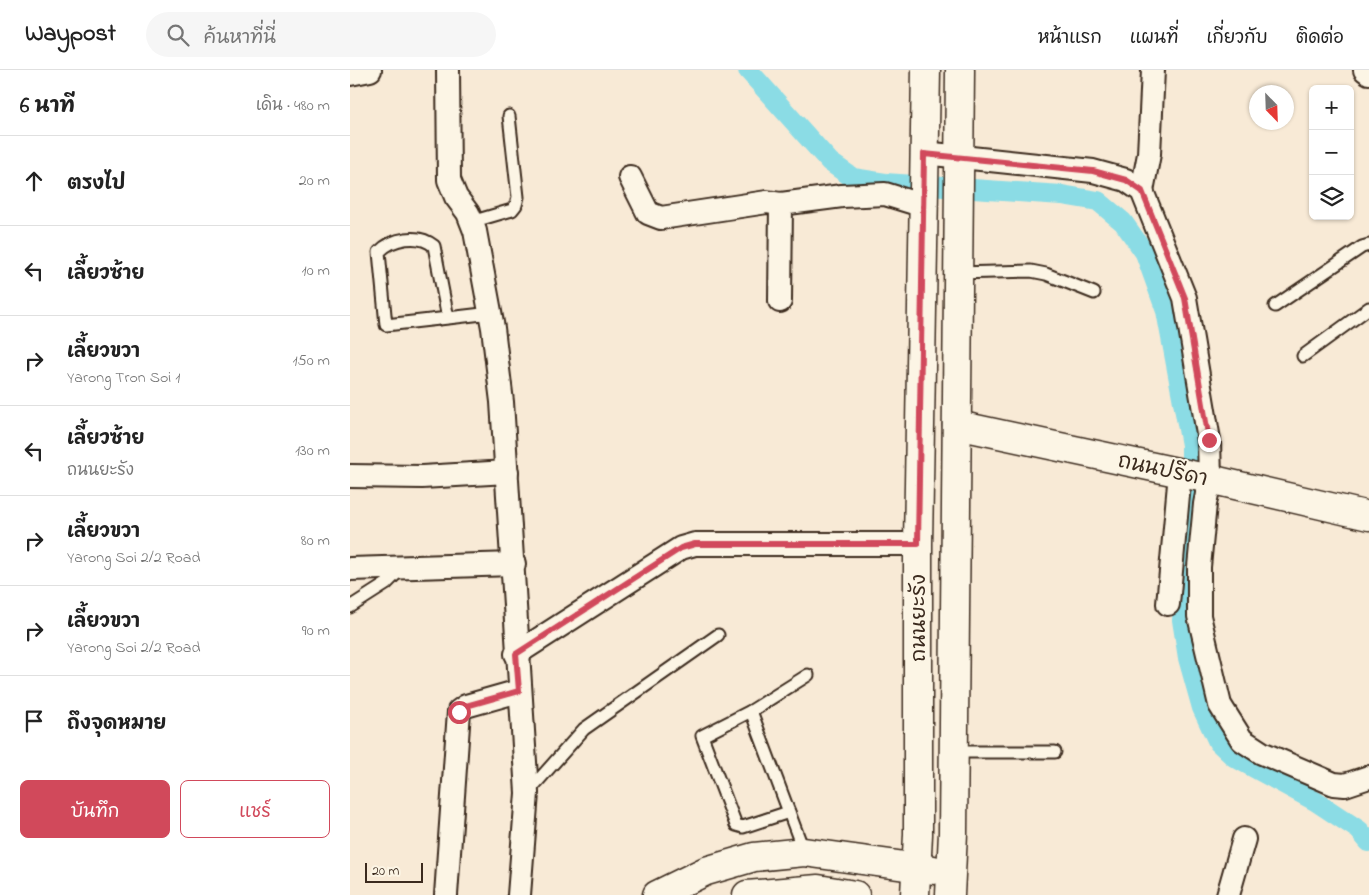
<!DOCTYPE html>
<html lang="th">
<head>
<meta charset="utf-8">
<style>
  :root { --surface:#fff; --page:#f6f6f6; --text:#222; --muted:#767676; --line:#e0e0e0; --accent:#d1495b }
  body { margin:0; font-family:"Indie Flower","Playpen Sans Thai",sans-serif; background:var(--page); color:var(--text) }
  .controls { position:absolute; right:15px; top:15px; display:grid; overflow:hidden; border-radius:8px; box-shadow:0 1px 4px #0004 }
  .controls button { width:45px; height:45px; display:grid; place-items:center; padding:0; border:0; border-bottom:1px solid var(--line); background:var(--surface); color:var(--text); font:25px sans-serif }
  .compass { position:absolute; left:899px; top:15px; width:45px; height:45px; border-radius:50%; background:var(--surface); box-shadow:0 1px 4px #0004; rotate:157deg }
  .scale { position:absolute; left:15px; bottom:12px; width:58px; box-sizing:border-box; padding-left:5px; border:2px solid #3b2a1e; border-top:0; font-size:14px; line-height:18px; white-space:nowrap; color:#3b2a1e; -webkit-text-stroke:4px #fcf5e5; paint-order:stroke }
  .stop { position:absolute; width:15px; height:15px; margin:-11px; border:4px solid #d1495b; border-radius:50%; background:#fff }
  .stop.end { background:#d1495b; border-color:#fff; box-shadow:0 1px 5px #0008 }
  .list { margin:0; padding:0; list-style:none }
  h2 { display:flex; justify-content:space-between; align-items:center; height:65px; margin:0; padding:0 20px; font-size:21px }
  h2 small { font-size:16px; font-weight:400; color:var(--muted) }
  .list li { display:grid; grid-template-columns:32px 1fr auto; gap:15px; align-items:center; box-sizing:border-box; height:90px; padding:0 20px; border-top:1px solid var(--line) }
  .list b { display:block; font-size:19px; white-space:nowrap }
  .list p { margin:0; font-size:16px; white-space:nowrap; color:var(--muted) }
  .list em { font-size:16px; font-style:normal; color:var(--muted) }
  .actions { display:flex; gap:10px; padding:15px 20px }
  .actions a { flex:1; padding:11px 0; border:1px solid var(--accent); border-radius:8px; text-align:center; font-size:18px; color:var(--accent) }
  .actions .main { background:var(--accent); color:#fff }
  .icon { flex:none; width:28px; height:28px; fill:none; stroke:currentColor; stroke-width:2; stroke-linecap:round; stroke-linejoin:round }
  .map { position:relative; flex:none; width:1019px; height:825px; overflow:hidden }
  header { display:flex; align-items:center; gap:30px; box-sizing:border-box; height:70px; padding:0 25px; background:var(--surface); border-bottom:1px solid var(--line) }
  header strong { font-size:24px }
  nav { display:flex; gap:28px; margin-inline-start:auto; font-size:18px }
  .search { width:350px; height:45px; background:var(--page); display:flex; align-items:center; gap:12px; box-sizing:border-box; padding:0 18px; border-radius:28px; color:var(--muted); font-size:19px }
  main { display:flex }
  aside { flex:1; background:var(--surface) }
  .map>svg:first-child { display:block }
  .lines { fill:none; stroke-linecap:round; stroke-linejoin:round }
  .canal { stroke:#8bdce5; stroke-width:20 }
  .service-casing { stroke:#3b2a1e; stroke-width:15 }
  .minor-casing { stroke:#3b2a1e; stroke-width:26 }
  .tertiary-casing { stroke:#3b2a1e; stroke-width:31 }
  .secondary-casing { stroke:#3b2a1e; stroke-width:31 }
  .service { stroke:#fcf5e5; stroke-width:11 }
  .minor { stroke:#fcf5e5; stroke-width:22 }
  .tertiary { stroke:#fcf5e5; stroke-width:28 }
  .secondary { stroke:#fcf5e5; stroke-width:28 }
  .route { stroke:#d1495b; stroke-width:6 }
  .labels { text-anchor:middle; stroke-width:4; stroke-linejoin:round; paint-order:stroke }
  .street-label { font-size:21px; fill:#3b2a1e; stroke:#fcf5e5 }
</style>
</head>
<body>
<header>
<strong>Waypost</strong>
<div class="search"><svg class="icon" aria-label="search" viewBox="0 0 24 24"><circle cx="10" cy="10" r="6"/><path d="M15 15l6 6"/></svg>ค้นหาที่นี่</div>
<nav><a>หน้าแรก</a><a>แผนที่</a><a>เกี่ยวกับ</a><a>ติดต่อ</a></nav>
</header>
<main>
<aside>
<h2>6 นาที<small>เดิน · 480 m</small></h2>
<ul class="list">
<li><svg class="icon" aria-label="ahead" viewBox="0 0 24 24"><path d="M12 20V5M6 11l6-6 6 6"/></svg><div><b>ตรงไป</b></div><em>20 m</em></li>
<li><svg class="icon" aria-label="left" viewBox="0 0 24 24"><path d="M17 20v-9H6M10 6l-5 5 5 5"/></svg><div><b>เลี้ยวซ้าย</b></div><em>10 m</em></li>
<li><svg class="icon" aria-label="right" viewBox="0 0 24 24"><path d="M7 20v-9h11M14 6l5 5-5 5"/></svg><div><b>เลี้ยวขวา</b><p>Yarong Tron Soi 1</p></div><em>150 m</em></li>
<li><svg class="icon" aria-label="left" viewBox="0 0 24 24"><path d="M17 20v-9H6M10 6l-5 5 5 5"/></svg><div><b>เลี้ยวซ้าย</b><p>ถนนยะรัง</p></div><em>130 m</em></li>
<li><svg class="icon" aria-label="right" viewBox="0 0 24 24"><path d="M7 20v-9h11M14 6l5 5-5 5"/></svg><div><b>เลี้ยวขวา</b><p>Yarong Soi 2/2 Road</p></div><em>80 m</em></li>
<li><svg class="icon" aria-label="right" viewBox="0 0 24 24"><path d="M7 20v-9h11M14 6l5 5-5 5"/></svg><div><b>เลี้ยวขวา</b><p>Yarong Soi 2/2 Road</p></div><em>90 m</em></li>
<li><svg class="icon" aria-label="arrive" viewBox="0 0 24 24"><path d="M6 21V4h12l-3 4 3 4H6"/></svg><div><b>ถึงจุดหมาย</b></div></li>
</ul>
<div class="actions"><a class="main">บันทึก</a><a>แชร์</a></div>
</aside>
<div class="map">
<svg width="1019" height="825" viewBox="0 0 1019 825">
  <rect width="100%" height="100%" fill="#f8ead6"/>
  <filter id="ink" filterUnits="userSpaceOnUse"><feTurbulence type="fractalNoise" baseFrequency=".02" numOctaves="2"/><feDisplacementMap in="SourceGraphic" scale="10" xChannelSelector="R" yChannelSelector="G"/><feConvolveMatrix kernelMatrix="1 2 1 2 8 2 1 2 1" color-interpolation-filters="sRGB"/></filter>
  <g filter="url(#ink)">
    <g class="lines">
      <!-- canal -->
      <path class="canal" d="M 398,0 L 480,92 L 503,108 L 535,113 L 712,125 L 748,131 L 773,152 L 795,183 L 816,241 L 841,375 L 841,483 L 832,550 L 838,588 L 852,638 L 868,672 L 884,687 L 965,731 L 1009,760 L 1019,772"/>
      <!-- service casing -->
      <g class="service-casing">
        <g id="service">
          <path d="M 121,152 L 162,140 L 166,135 L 168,127 L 159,46"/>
          <path d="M 607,203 L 681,201 L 696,204 L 744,223"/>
          <path d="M 925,236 L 1012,177 L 1019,175"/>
          <path d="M 98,248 L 36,255 L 29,182 C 42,168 69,163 84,176 L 98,248 L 141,243"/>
          <path d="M 953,286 L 1019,238"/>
          <path d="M 0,537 L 36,514 L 51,499"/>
          <path d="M 401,641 L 454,782"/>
          <path d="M 604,682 L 705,682"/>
          <path d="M 178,722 L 234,659 L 368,565"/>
          <path d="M 439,742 L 393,757 L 386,755 L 352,666 L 401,641 L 458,605"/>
        </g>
      </g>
      <!-- minor casing -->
      <g class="minor-casing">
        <g id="minor">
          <path d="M 98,0 L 99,110 L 106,127 L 118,143 L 125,161 L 143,258 L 152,332 L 177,723 L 169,825"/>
          <path d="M 1015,0 L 1019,3"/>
          <path d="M 0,4 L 20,0"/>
          <path d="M 574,83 L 743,101 L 776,110 L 792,121 L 835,228 L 859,370 L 860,409 L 855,434 L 849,497 L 849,546 L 870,635 L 892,670 L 912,683 L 984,714 L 995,715 L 1019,707"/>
          <path d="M 280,107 L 298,143 L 311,148 L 417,132 L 431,134"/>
          <path d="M 792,121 L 799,84 L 803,0"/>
          <path d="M 430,231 L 431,134 L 492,126 L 535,124 L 574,136"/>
          <path d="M 0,406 L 72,407 L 157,402"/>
          <path d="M 0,499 L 164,494"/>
          <path d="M 818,534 L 830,403"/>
          <path d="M 166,584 L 331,478 L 345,474 L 568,474"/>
          <path d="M 96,825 L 109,641 L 116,636 L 169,621"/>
          <path d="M 878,825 L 894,769"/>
        </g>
      </g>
      <!-- tertiary casing -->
      <g class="tertiary-casing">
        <path id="tertiary" d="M 607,355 L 855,408 L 1019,446"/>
      </g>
      <!-- secondary casing -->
      <g class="secondary-casing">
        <g id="secondary">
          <path d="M 307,825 L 356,801 L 404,787 L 454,782 L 584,800"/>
          <path d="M 397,825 L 468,819 L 505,825"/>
          <path d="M 565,825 L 568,764 L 568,474 L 576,0"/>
          <path d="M 600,825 L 603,763 L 610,0"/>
        </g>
      </g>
      <!-- service -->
      <use href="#service" class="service"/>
      <!-- minor -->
      <use href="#minor" class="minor"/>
      <!-- tertiary -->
      <use href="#tertiary" class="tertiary"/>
      <!-- secondary -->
      <use href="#secondary" class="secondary"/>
    </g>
  </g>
  <g class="lines" filter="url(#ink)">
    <!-- route -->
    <path class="route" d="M 109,642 L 116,636 L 169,621 L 166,584 L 331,478 L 345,474 L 568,474 L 574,84 L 743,101 L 776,110 L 792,121 L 835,228 L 859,370"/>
  </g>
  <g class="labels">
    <!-- street labels -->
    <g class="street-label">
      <text transform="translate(813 399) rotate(12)" y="7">ถนนปรีดา</text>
      <text transform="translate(568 548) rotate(-90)" y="7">ถนนยะรัง</text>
    </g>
  </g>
</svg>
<div class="controls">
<button>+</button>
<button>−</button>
<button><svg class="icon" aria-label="layers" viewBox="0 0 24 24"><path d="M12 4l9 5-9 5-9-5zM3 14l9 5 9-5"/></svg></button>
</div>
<svg class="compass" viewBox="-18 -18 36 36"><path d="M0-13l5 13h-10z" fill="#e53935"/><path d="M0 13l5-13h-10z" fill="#767676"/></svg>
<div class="scale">20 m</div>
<div class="stop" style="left:109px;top:642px"></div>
<div class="stop end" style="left:859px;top:370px"></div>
</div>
</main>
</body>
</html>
